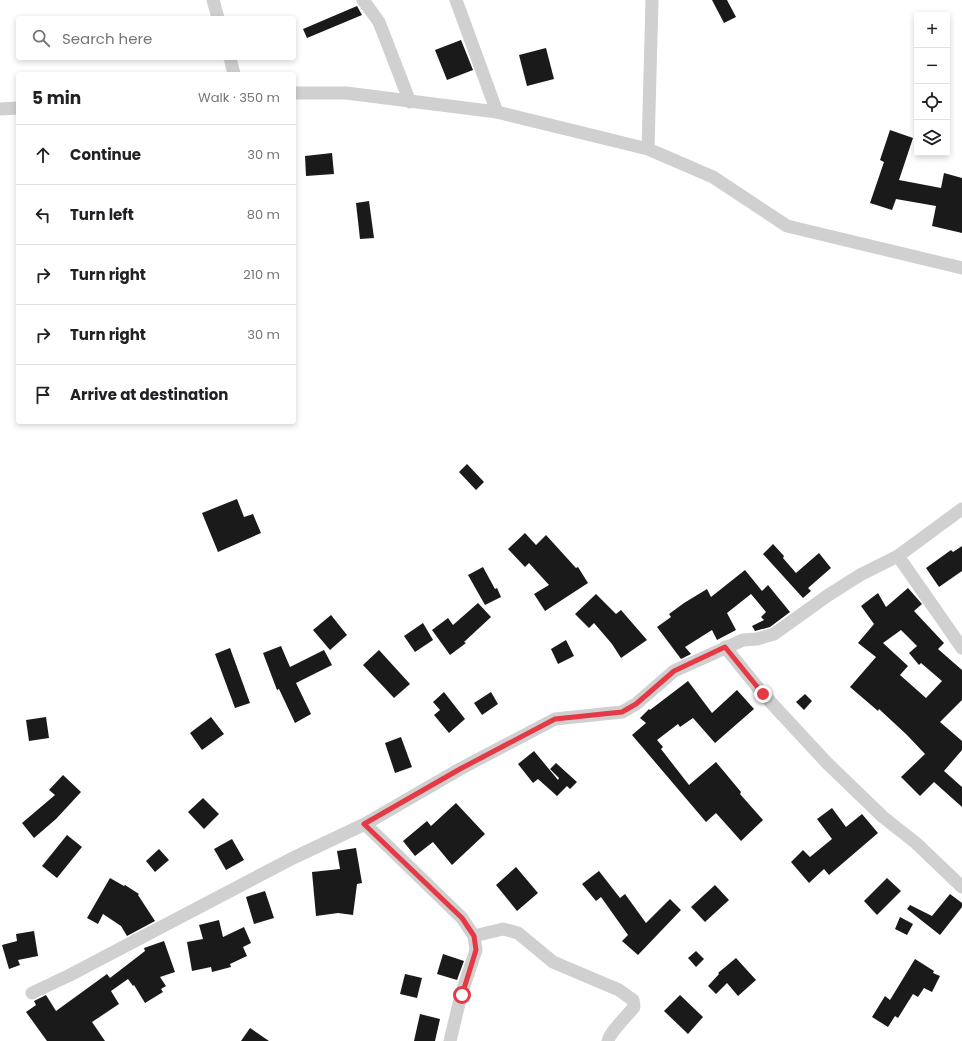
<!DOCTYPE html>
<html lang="en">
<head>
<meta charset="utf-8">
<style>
  :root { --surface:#fff; --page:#f6f6f6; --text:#202124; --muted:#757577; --line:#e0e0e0 }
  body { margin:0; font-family:Poppins,sans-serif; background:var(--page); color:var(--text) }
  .controls { position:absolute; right:12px; top:12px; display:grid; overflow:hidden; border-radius:4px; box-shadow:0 2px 6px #0003 }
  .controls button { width:36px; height:36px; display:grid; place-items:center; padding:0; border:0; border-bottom:1px solid var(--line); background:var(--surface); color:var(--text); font:20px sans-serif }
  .stop { position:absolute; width:12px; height:12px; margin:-9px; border:3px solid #e63946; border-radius:50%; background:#fff }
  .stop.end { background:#e63946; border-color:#fff; box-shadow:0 1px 4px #0008 }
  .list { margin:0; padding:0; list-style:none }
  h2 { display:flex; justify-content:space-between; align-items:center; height:52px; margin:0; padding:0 16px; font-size:17px }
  h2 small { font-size:13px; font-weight:400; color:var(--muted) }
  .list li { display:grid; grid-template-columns:26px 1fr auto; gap:12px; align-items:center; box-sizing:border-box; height:60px; padding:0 16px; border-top:1px solid var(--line) }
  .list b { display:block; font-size:15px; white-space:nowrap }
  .list em { font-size:13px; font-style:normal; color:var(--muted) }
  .icon { flex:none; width:22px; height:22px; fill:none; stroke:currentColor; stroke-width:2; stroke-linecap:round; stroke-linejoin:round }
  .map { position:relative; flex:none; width:962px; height:1041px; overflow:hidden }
  .search { position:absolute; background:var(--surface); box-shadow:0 2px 6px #0003; left:16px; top:16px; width:280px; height:44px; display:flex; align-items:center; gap:10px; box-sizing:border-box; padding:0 14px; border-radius:4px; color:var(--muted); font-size:15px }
  .panel { position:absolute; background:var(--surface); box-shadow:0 2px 6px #0003; left:16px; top:72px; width:280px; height:352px; border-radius:4px }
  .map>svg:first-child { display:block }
  .building { fill:#1a1a1a; fill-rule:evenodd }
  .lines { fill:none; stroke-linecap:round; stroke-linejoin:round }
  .street { stroke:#d0d0d0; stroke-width:13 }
  .route { stroke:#e63946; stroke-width:5 }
</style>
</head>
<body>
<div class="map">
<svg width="962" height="1041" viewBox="0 0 962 1041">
  <rect width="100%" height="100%" fill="#fff"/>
  <!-- building -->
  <g class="building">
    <path d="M 712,0 L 727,0 L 736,17 L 724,23 Z"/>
    <path d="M 357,6 L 362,15 L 307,38 L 303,29 Z"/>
    <path d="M 461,40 L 473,70 L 447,80 L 435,50 Z"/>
    <path d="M 546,48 L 554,79 L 527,86 L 519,55 Z"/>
    <path d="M 890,130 L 913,138 L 899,180 L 941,188 L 944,173 L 962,178 L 962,233 L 932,226 L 936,206 L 896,199 L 892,210 L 870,203 L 884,162 L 880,160 Z"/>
    <path d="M 332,153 L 334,174 L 306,176 L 305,156 Z"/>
    <path d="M 369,201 L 374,238 L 360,239 L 356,203 Z"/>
    <path d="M 467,464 L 484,482 L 476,490 L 459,472 Z"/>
    <path d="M 237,499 L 244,517 L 253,514 L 261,533 L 218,552 L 202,513 Z"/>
    <path d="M 525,533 L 536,545 L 546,535 L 576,568 L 578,567 L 588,583 L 545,611 L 534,594 L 549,585 L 529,563 L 525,567 L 508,549 Z"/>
    <path d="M 773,544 L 784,556 L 783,558 L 796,573 L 819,553 L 831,568 L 808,588 L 811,591 L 803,598 L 763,554 Z"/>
    <path d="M 962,546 L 962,571 L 939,587 L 926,568 L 951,550 L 953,552 Z"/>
    <path d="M 483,567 L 495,589 L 497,588 L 501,597 L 485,605 L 468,575 Z"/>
    <path d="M 745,570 L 762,591 L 768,585 L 790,612 L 770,627 L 755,631 L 752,626 L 764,620 L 761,617 L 766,612 L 751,594 L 727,613 L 736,630 L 717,640 L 712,630 L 685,647 L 691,654 L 681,659 L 657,627 L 671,617 L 669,614 L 684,603 L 707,589 L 711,597 Z"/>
    <path d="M 908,588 L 922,604 L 914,611 L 944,643 L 938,649 L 962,670 L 962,700 L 940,722 L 962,741 L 962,750 L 944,771 L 962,787 L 962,807 L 934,782 L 920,796 L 901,777 L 925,754 L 907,735 L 879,709 L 878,711 L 850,687 L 876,657 L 858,643 L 874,624 L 861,606 L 878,593 L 886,607 ZM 901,630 L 917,646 L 909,653 L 919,665 L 921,663 L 942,681 L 926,698 L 900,675 L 908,666 L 883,643 Z"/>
    <path d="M 596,594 L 616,614 L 621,610 L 647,640 L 621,658 L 612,644 L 594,623 L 589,628 L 575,614 Z"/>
    <path d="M 478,603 L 491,617 L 464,642 L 466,643 L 450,655 L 432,630 L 448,618 L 453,625 Z"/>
    <path d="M 331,615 L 347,635 L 330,650 L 313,630 Z"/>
    <path d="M 423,623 L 433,640 L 415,652 L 404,636 Z"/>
    <path d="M 566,640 L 574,656 L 558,664 L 551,649 Z"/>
    <path d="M 281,646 L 290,667 L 324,650 L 332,665 L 296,683 L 311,714 L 295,723 L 279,689 L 277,690 L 263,653 Z"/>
    <path d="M 230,648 L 250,703 L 235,708 L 215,654 Z"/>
    <path d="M 379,650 L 410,684 L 394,698 L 363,665 Z"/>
    <path d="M 688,681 L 712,713 L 737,690 L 754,709 L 715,743 L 693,718 L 680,727 L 678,724 L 657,740 L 663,747 L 661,749 L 689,785 L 716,762 L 741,792 L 740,794 L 763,820 L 741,841 L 716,813 L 706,822 L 632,735 L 646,723 L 640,718 L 649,709 L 650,710 Z"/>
    <path d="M 444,692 L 465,719 L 449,733 L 434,715 L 440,710 L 433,702 Z"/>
    <path d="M 491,692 L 498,704 L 482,715 L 474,703 Z"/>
    <path d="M 805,694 L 812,701 L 804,710 L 796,702 Z"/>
    <path d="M 46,717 L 49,738 L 29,741 L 26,720 Z"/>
    <path d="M 211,717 L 224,734 L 202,750 L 190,733 Z"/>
    <path d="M 401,737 L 412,767 L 395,773 L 385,743 Z"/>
    <path d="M 534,751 L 558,780 L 559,778 L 550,769 L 556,763 L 577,782 L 570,789 L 567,786 L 557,796 L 538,779 L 533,783 L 518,764 Z"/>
    <path d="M 63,775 L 81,792 L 56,819 L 34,838 L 22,823 L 55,795 L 49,790 Z"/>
    <path d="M 203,798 L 219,814 L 204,829 L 188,812 Z"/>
    <path d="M 456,803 L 485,834 L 452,865 L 433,842 L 415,856 L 403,841 L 427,821 L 431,826 Z"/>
    <path d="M 832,808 L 846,827 L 862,814 L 878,833 L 829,875 L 824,869 L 809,883 L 791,862 L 803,850 L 810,857 L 832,839 L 817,819 Z"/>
    <path d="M 67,835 L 82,847 L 57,878 L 42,866 Z"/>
    <path d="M 232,839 L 244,860 L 226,870 L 214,849 Z"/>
    <path d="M 356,848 L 362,883 L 357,884 L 353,915 L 338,913 L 316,916 L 312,872 L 340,869 L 337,851 Z"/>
    <path d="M 159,849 L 169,860 L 155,872 L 146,861 Z"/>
    <path d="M 516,867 L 538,893 L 517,911 L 496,885 Z"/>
    <path d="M 599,871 L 620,898 L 625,894 L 646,923 L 670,899 L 681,910 L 638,955 L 622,941 L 628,935 L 601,897 L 596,901 L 582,884 Z"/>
    <path d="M 110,878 L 124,886 L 125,885 L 139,894 L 138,895 L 155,921 L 127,936 L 121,926 L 103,914 L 98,924 L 87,918 Z"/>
    <path d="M 887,878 L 901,891 L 877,915 L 864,901 Z"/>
    <path d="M 715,885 L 729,900 L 705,922 L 691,907 Z"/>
    <path d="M 265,891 L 274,918 L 254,924 L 246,897 Z"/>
    <path d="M 950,894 L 962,903 L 962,907 L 940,935 L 907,909 L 910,905 L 932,916 Z"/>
    <path d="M 900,917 L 913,924 L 907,935 L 895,929 Z"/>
    <path d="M 219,920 L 223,937 L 244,927 L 251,943 L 243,947 L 247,956 L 230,964 L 231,967 L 212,972 L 211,967 L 192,971 L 187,942 L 203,939 L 199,925 Z"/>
    <path d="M 34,931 L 38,956 L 18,960 L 20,965 L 9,969 L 2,945 L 17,941 L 16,934 Z"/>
    <path d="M 164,941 L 175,972 L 160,977 L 166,986 L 161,989 L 163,992 L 145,1003 L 134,985 L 133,986 L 128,979 L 111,991 L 119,1004 L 92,1022 L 105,1041 L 47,1041 L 26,1012 L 36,1005 L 34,1001 L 46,995 L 56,1011 L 107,974 L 110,978 L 145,951 L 144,948 Z"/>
    <path d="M 696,951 L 704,959 L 696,967 L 688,958 Z"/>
    <path d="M 443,954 L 464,961 L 457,980 L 437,974 Z"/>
    <path d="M 736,958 L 756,980 L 738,996 L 727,983 L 716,994 L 708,986 L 719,974 L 718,973 Z"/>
    <path d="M 915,959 L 934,971 L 933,973 L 940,976 L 932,992 L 924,988 L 918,997 L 913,994 L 898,1018 L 895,1016 L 888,1027 L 872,1017 L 885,996 L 890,1000 Z"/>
    <path d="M 405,974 L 422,978 L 417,998 L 400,994 Z"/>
    <path d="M 680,995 L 703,1017 L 688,1034 L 664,1011 Z"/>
    <path d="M 420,1014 L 440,1019 L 435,1041 L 414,1041 Z"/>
    <path d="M 250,1028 L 269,1041 L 241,1041 Z"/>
  </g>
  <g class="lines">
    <!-- street -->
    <g class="street">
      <path d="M 213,0 L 218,18"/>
      <path d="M 363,0 L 379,22 L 410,102"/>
      <path d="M 456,0 L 497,112"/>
      <path d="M 230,58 L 234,74"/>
      <path d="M 294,93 L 346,93 L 497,112 L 648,149 L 713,177 L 787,226 L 962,268"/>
      <path d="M 0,109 L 18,108"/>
      <path d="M 648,149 L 652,0"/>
      <path d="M 898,556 L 962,648"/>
      <path d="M 725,647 L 763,694 L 826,762 L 883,817 L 916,843 L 962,887"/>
      <path d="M 365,824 L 462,918 L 474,936 L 476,950 L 461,995 L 450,1041"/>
      <path d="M 474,936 L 503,929 L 518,933 L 553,962 L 619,990 L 633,1000 L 634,1007 C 628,1015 609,1033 608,1041"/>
      <path d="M 32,993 L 70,975 L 293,858 L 365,824 L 460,769 L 555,719 L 622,712 L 636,704 L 674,671 L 743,640 L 757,639 L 774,634 L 827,596 L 860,575 L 898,556 L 962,509"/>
    </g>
  </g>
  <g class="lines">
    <!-- route -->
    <path class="route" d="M 462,995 L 476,950 L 474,936 L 462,918 L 364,824 L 460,769 L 555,719 L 622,712 L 636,704 L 674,671 L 725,647 L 763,694"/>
  </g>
</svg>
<div class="controls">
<button>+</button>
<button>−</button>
<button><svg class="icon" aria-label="locate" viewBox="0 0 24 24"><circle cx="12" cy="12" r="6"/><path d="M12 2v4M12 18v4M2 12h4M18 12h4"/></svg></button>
<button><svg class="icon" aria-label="layers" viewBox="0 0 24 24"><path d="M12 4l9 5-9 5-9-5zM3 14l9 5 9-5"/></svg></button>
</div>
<div class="stop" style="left:462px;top:995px"></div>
<div class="stop end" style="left:763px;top:694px"></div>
<div class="search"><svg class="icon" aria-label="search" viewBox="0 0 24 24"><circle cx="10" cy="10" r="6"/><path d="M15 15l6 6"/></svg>Search here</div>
<section class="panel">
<h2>5 min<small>Walk · 350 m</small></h2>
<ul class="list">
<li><svg class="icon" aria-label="ahead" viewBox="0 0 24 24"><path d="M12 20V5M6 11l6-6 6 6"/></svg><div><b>Continue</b></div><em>30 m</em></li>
<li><svg class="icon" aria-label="left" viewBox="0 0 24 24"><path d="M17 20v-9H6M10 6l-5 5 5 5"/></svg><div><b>Turn left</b></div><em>80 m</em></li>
<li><svg class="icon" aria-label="right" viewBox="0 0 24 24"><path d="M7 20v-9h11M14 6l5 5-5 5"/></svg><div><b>Turn right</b></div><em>210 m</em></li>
<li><svg class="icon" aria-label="right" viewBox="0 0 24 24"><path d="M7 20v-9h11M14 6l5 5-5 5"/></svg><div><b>Turn right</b></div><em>30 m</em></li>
<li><svg class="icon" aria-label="arrive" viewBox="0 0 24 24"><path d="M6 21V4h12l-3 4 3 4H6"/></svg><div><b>Arrive at destination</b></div></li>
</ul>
</section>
</div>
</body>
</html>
